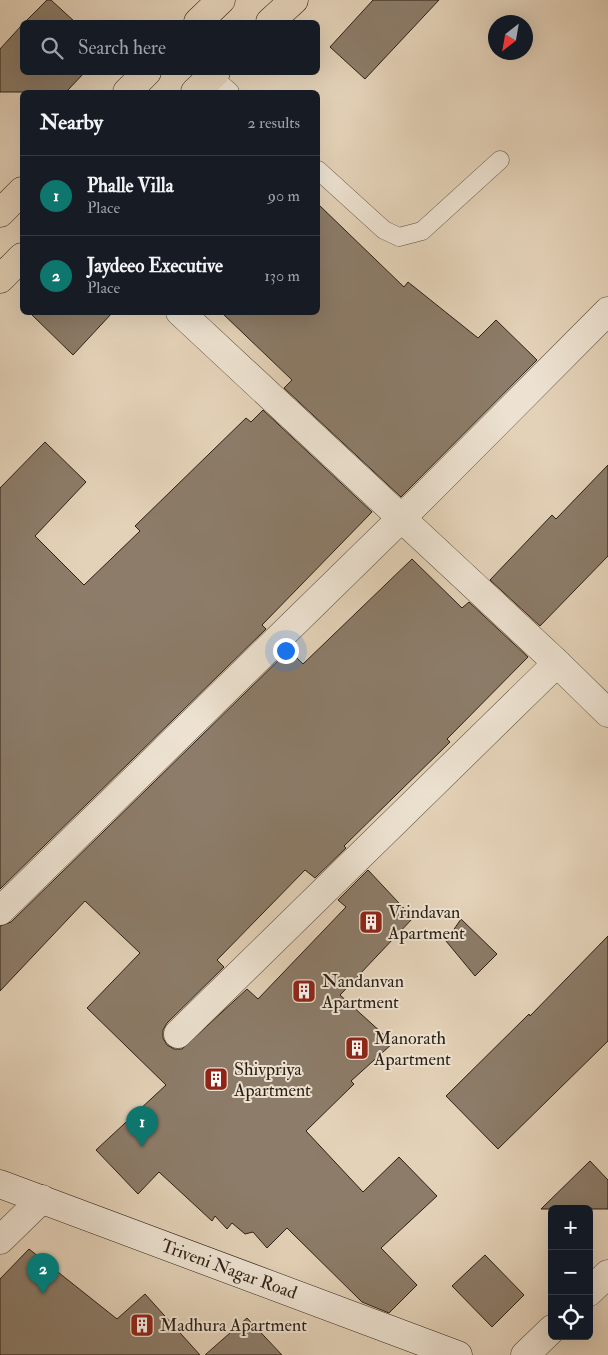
<!DOCTYPE html>
<html lang="en">
<head>
<meta charset="utf-8">
<style>
  :root { --surface:#171b24; --page:#20242c; --text:#f1f3f6; --muted:#9ea1a6; --line:#363941; --accent:#0f766e }
  body { margin:0; font-family:"IM FELL Double Pica",serif; background:var(--page); color:var(--text) }
  .controls { position:absolute; right:15px; bottom:15px; display:grid; overflow:hidden; border-radius:8px; box-shadow:0 5px 20px #0002 }
  .controls button { width:45px; height:45px; display:grid; place-items:center; padding:0; border:0; border-bottom:1px solid var(--line); background:var(--surface); color:var(--text); font:25px sans-serif }
  .compass { position:absolute; left:488px; top:15px; width:45px; height:45px; border-radius:50%; background:var(--surface); box-shadow:0 5px 20px #0002; rotate:211deg }
  .you { position:absolute; left:285px; top:650px; width:18px; height:18px; margin:-12px; border:4px solid #fff; border-radius:50%; background:#1a73e8; box-shadow:0 0 0 8px #1a73e833 }
  .badge { display:grid; place-items:center; width:32px; height:32px; border-radius:50%; background:var(--accent); color:#fff; font-size:16px; font-weight:700 }
  .pin { position:absolute; translate:-50% -41px; filter:drop-shadow(0 1px 2px #0008) }
  .pin::after { content:''; position:absolute; top:26px; width:18px; height:15px; background:inherit; clip-path:polygon(0 0,100% 0,50% 100%) }
  .list { margin:0; padding:0; list-style:none }
  h2 { display:flex; justify-content:space-between; align-items:center; height:65px; margin:0; padding:0 20px; font-size:21px }
  h2 small { font-size:16px; font-weight:400; color:var(--muted) }
  .list li { display:grid; grid-template-columns:32px 1fr auto; gap:15px; align-items:center; box-sizing:border-box; height:80px; padding:0 20px; border-top:1px solid var(--line) }
  .list b { display:block; font-size:19px; white-space:nowrap }
  .list p { margin:0; font-size:16px; white-space:nowrap; color:var(--muted) }
  .list em { font-size:16px; font-style:normal; color:var(--muted) }
  .icon { flex:none; width:28px; height:28px; fill:none; stroke:currentColor; stroke-width:2; stroke-linecap:round; stroke-linejoin:round }
  .map { position:relative; flex:none; width:608px; height:1355px; overflow:hidden }
  .search { position:absolute; background:var(--surface); box-shadow:0 5px 20px #0002; left:20px; top:20px; width:300px; height:55px; display:flex; align-items:center; gap:12px; box-sizing:border-box; padding:0 18px; border-radius:8px; color:var(--muted); font-size:19px }
  .panel { position:absolute; background:var(--surface); box-shadow:0 5px 20px #0002; left:20px; top:90px; width:300px; height:225px; border-radius:8px }
  .map>svg:first-child { display:block }
  .building { fill:#8c7c69; stroke:#2c1f14 }
  .lines { fill:none; stroke-linecap:round; stroke-linejoin:round }
  .lane-casing { stroke:#5a4c3d; stroke-width:19 }
  .street-casing { stroke:#5a4c3d; stroke-width:29 }
  .secondary-casing { stroke:#2c1f14; stroke-width:29 }
  .primary-casing { stroke:#2c1f14; stroke-width:29 }
  .lane { stroke:#ede2d1; stroke-width:18 }
  .street { stroke:#ede2d1; stroke-width:28 }
  .secondary { stroke:#ede2d1; stroke-width:28 }
  .primary { stroke:#e4d2b8; stroke-width:28 }
  .labels { text-anchor:middle; stroke-width:4; stroke-linejoin:round; paint-order:stroke }
  .poi-label { font-size:18px; fill:#2c1f14; stroke:#ede2d1; text-anchor:start }
  .street-label { font-size:18px; fill:#2c1f14; stroke:#ede2d1 }
</style>
</head>
<body>
<div class="map">
<svg width="608" height="1355" viewBox="0 0 608 1355">
  <rect width="100%" height="100%" fill="#e4d2b8"/>
  <filter id="stains"><feTurbulence type="fractalNoise" baseFrequency=".004" numOctaves="4"/><feColorMatrix values="0 0 0 0 .2 0 0 0 0 .09 0 0 0 0 .02 0 0 0 .5 -.17"/></filter>
  <radialGradient id="worn" r=".72"><stop offset=".6" stop-color="#630" stop-opacity="0"/><stop offset="1" stop-color="#630" stop-opacity=".3"/></radialGradient>
  <!-- building -->
  <g class="building">
    <path d="M 47,0 L 51,0 L 75,22 L 25,22 Z"/>
    <path d="M 373,0 L 439,0 L 365,79 L 330,47 Z"/>
    <path d="M 22,25 L 22,72 L 85,72 L 66,92 L 0,92 L 0,49 Z"/>
    <path d="M 318,204 L 404,287 L 408,282 L 478,338 L 496,320 L 537,360 L 401,497 L 284,388 L 292,380 L 221,312 L 318,312 Z"/>
    <path d="M 29,312 L 113,312 L 73,355 Z"/>
    <path d="M 263,410 L 372,512 L 262,625 L 266,629 L 0,889 L 0,488 L 45,442 L 86,482 L 35,536 L 84,585 L 140,531 L 135,526 L 246,418 L 251,422 Z"/>
    <path d="M 608,465 L 608,556 L 540,626 L 490,580 L 552,515 L 556,519 Z"/>
    <path d="M 412,559 L 462,608 L 469,602 L 528,657 L 447,739 L 450,742 L 344,846 L 346,848 L 315,878 L 305,870 L 217,960 L 224,967 L 167,1023 L 163,1030 L 163,1038 L 167,1045 L 174,1049 L 182,1049 L 247,989 L 258,999 L 346,907 L 338,900 L 368,870 L 413,918 L 340,995 L 393,1043 L 351,1081 L 354,1084 L 306,1131 L 363,1192 L 399,1157 L 437,1196 L 381,1248 L 417,1285 L 389,1313 L 362,1302 L 287,1228 L 267,1248 L 253,1232 L 245,1234 L 232,1223 L 227,1229 L 215,1216 L 212,1221 L 159,1172 L 138,1194 L 96,1150 L 166,1085 L 87,1008 L 140,953 L 85,901 L 0,991 L 0,926 L 11,922 L 289,650 L 303,664 Z"/>
    <path d="M 461,919 L 497,954 L 475,976 L 446,941 Z"/>
    <path d="M 608,936 L 608,1041 L 498,1149 L 446,1096 L 529,1014 L 530,1016 Z"/>
    <path d="M 590,1161 L 608,1180 L 608,1209 L 541,1209 Z"/>
    <path d="M 29,1249 L 117,1319 L 145,1294 L 200,1355 L 0,1355 L 0,1279 Z"/>
    <path d="M 485,1255 L 524,1295 L 492,1327 L 452,1286 Z"/>
    <path d="M 247,1318 L 282,1355 L 205,1355 Z"/>
  </g>
  <g class="lines">
    <!-- lane casing -->
    <g class="lane-casing">
      <g id="lane">
        <path d="M 212,76 L 230,92"/>
        <path d="M 318,170 L 384,230 L 399,237 L 422,231 L 500,160"/>
      </g>
    </g>
    <!-- street casing -->
    <g class="street-casing">
      <g id="street">
        <path d="M 557,663 L 608,713"/>
        <path d="M 0,911 L 424,496 L 608,311"/>
        <path d="M 178,1034 L 557,663 L 180,312"/>
        <path d="M 0,1240 L 42,1199"/>
        <path d="M 589,1292 L 608,1274"/>
        <path d="M 525,1355 L 552,1329"/>
      </g>
    </g>
    <!-- secondary casing -->
    <g class="secondary-casing">
      <path id="secondary" d="M 0,1184 L 458,1355"/>
    </g>
    <!-- primary casing -->
    <g class="primary-casing">
      <g id="primary">
        <path d="M 198,22 L 221,0"/>
        <path d="M 270,22 L 294,0"/>
        <path d="M 127,92 L 147,72"/>
        <path d="M 195,92 L 216,72"/>
        <path d="M 0,213 L 22,191"/>
        <path d="M 0,279 L 22,257"/>
      </g>
    </g>
    <!-- lane -->
    <use href="#lane" class="lane"/>
    <!-- street -->
    <use href="#street" class="street"/>
    <!-- secondary -->
    <use href="#secondary" class="secondary"/>
    <!-- primary -->
    <use href="#primary" class="primary"/>
  </g>
  <!-- icons -->
  <defs>
    <g id="building-square" transform="scale(1.25)"><rect x="-9" y="-9" width="18" height="18" rx="4" fill="#8f2418" stroke="#ede2d1"/><path d="M-4-6H4V6H1V3H-1V6H-4ZM-2.5-4.3h1.7v1.8h-1.7ZM.8-4.3h1.7v1.8H.8ZM-2.5-1h1.7V.8h-1.7ZM.8-1h1.7V.8H.8Z" fill="#fff"/></g>
  </defs>
  <g fill-rule="evenodd">
    <use href="#building-square" x="371" y="922"/>
    <use href="#building-square" x="304" y="991"/>
    <use href="#building-square" x="357" y="1048"/>
    <use href="#building-square" x="216" y="1079"/>
    <use href="#building-square" x="142" y="1325"/>
  </g>
  <g class="labels">
    <!-- poi labels -->
    <g class="poi-label">
      <text x="388" y="918">Vrindavan<tspan x="388" dy="21">Apartment</tspan></text>
      <text x="322" y="987">Nandanvan<tspan x="322" dy="21">Apartment</tspan></text>
      <text x="374" y="1044">Manorath<tspan x="374" dy="21">Apartment</tspan></text>
      <text x="234" y="1075">Shivpriya<tspan x="234" dy="21">Apartment</tspan></text>
      <text x="160" y="1331">Madhura Apartment</text>
    </g>
    <!-- street labels -->
    <g class="street-label">
      <text transform="translate(229 1269) rotate(20)" y="6">Triveni Nagar Road</text>
    </g>
  </g>
  <rect width="100%" height="100%" filter="url(#stains)"/>
  <rect width="100%" height="100%" fill="url(#worn)"/>
</svg>
<div class="controls">
<button>+</button>
<button>−</button>
<button><svg class="icon" aria-label="locate" viewBox="0 0 24 24"><circle cx="12" cy="12" r="6"/><path d="M12 2v4M12 18v4M2 12h4M18 12h4"/></svg></button>
</div>
<svg class="compass" viewBox="-18 -18 36 36"><path d="M0-13l5 13h-10z" fill="#e53935"/><path d="M0 13l5-13h-10z" fill="#9ea1a6"/></svg>
<div class="you"></div>
<div class="pin badge" style="left:142px;top:1147px">1</div>
<div class="pin badge" style="left:43px;top:1294px">2</div>
<div class="search"><svg class="icon" aria-label="search" viewBox="0 0 24 24"><circle cx="10" cy="10" r="6"/><path d="M15 15l6 6"/></svg>Search here</div>
<section class="panel">
<h2>Nearby<small>2 results</small></h2>
<ul class="list">
<li><span class="badge">1</span><div><b>Phalle Villa</b><p>Place</p></div><em>90 m</em></li>
<li><span class="badge">2</span><div><b>Jaydeeo Executive</b><p>Place</p></div><em>130 m</em></li>
</ul>
</section>
</div>
</body>
</html>
